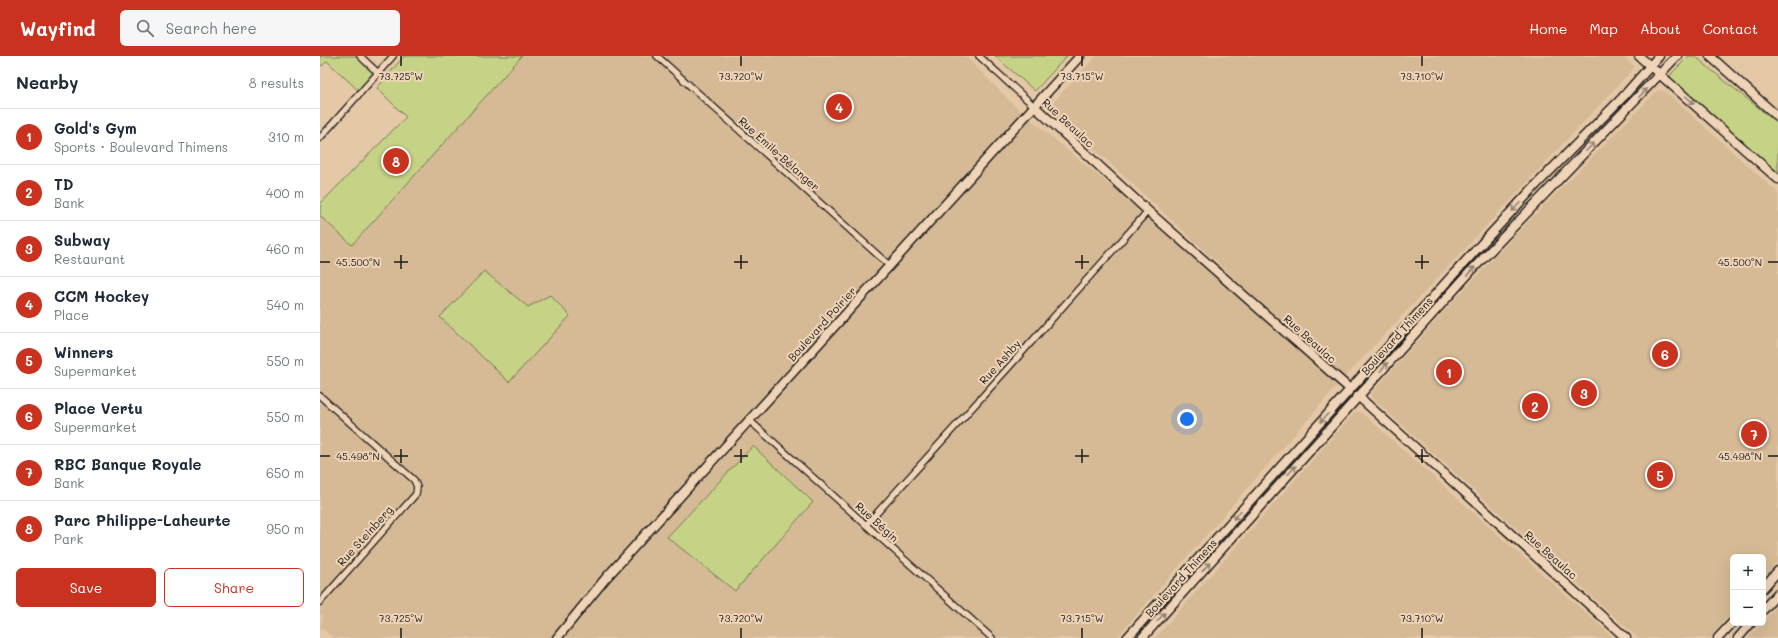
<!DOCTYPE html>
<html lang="en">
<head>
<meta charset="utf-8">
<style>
  :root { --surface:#fff; --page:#f6f6f7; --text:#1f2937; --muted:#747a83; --line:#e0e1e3; --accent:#c8321e }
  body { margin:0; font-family:Mali,sans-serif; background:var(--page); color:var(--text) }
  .controls { position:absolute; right:12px; bottom:12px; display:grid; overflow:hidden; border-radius:6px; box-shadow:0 4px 16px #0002 }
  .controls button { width:36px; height:36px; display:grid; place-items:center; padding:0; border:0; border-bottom:1px solid var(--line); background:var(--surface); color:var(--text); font:20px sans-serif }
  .you { position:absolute; left:867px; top:363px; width:14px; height:14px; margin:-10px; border:3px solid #fff; border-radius:50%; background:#1a73e8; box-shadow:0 0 0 6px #1a73e833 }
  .badge { display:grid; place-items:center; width:26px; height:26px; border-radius:50%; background:var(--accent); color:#fff; font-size:13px; font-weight:700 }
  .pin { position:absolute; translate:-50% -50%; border:2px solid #fff; box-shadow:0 1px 4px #0006 }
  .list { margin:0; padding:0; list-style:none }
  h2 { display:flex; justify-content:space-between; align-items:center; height:52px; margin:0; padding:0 16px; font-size:17px }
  h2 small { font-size:13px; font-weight:400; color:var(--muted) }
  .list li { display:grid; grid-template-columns:26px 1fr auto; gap:12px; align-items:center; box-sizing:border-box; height:56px; padding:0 16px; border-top:1px solid var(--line) }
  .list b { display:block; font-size:15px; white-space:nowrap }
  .list p { margin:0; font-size:13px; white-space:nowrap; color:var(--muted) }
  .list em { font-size:13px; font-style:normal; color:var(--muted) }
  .actions { display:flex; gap:8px; padding:12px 16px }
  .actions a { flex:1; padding:9px 0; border:1px solid var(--accent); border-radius:6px; text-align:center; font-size:14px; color:var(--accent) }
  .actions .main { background:var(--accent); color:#fff }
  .icon { flex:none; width:22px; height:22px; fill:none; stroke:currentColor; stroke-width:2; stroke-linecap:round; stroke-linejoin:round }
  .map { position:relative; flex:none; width:1458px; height:582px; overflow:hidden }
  header { display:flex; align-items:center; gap:24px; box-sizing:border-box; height:56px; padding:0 20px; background:var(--accent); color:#fff }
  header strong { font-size:19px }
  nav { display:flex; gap:22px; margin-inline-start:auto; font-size:14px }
  .search { width:280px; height:36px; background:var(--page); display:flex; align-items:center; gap:10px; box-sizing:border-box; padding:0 14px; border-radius:6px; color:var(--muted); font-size:15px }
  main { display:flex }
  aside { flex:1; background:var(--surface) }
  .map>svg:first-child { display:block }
  .built { fill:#d6ba96 }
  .green { fill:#c6d387; stroke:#717852 }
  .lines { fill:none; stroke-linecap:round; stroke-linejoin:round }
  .street-casing { stroke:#1c1c1c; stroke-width:8 }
  .secondary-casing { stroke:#1c1c1c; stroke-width:11 }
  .street { stroke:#f0d4b7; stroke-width:5.5 }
  .secondary { stroke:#f0d4b7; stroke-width:8 }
  .oneway { stroke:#918171 }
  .ticks { fill:none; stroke:#1c1c1c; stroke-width:1.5 }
  .labels { text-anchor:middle; stroke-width:4; stroke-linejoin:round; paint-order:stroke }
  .street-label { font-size:11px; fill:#1c1c1c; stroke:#f0d4b7 }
  .ticks-label { font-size:10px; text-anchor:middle; fill:#1c1c1c; stroke:#f0d4b7; stroke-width:4; stroke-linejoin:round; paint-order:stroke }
</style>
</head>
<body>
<header>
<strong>Wayfind</strong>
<div class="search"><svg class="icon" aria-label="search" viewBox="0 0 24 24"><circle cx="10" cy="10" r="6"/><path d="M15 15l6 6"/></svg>Search here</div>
<nav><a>Home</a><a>Map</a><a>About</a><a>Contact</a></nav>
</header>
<main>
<aside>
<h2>Nearby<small>8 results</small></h2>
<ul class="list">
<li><span class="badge">1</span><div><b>Gold's Gym</b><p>Sports · Boulevard Thimens</p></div><em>310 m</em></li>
<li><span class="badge">2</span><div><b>TD</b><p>Bank</p></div><em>400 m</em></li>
<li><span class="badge">3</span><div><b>Subway</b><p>Restaurant</p></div><em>460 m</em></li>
<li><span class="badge">4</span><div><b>CCM Hockey</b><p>Place</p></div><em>540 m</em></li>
<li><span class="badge">5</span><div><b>Winners</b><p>Supermarket</p></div><em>550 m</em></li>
<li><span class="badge">6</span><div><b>Place Vertu</b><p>Supermarket</p></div><em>550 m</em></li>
<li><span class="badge">7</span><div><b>RBC Banque Royale</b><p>Bank</p></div><em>650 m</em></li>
<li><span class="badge">8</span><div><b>Parc Philippe-Laheurte</b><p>Park</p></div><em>950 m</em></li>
</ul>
<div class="actions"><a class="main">Save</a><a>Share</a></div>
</aside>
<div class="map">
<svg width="1458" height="582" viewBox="0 0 1458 582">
  <rect width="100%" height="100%" fill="#e5c8a6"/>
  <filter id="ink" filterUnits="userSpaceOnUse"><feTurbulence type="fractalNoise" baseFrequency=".025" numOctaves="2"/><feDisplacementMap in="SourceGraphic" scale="8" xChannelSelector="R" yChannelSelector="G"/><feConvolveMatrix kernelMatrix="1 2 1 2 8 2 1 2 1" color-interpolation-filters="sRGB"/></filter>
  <g filter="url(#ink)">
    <!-- built -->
    <g class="built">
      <path d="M 202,0 L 645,0 L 698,53 L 1015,315 L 729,51 L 776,0 L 1303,0 L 1315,11 L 1024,322 L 796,582 L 14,582 L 0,571 L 3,560 L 0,558 L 0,161 L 32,189 Z"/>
      <path d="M 1338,34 L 1345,35 L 1458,137 L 1458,505 L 1443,522 L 1443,501 L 1413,501 L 1413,556 L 1390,582 L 1318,582 L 1051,341 L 1052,337 L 1124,255 L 1193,181 Z"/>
      <path d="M 1036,355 L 1042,357 L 1294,582 L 835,582 Z"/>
      <path d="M 1458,548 L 1458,582 L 1428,582 L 1443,567 Z"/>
    </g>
    <!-- green -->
    <g class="green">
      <path d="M 0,0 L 39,0 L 57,16 L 40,36 L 7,5 L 2,10 L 0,8 Z"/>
      <path d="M 84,0 L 202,0 L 32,189 L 0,160 L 0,148 L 86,61 L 57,32 Z"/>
      <path d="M 675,0 L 747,0 L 715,35 Z"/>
      <path d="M 1369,0 L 1375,0 C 1402,24 1431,45 1458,68 L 1458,118 L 1350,22 L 1351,18 Z"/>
      <path d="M 164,215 L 208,251 L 230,239 L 250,260 L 189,326 L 120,261 Z"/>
      <path d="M 433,390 L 493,446 L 415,535 L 347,481 Z"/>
    </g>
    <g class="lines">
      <!-- street casing -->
      <g class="street-casing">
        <g id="street">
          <path d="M 40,0 L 57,16"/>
          <path d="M 337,0 L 570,210"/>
          <path d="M 659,0 L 714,50"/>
          <path d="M 0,82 L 73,0"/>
          <path d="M 0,340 L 94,424 L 97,431 L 96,438 L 0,546"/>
          <path d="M 429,364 L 672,582"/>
          <path d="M 546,469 L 690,310 L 828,155"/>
        </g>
      </g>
      <!-- secondary casing -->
      <g class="secondary-casing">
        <g id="secondary">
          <path d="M 1319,0 L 1458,123"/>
          <path d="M 1390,0 L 1458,61"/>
          <path d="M 714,50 L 828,155 L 1030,333"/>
          <path d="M 1038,340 L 1306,582"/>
          <path d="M 1443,532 L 1458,515"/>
          <path d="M 1443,554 L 1458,537"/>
          <path d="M 237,582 L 285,523 L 760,0"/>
          <path d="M 807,582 L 1131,221 L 1216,129 L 1303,41 L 1339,0"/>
          <path d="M 822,582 L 1150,216 L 1357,0"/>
          <path d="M 1398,582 L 1413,566"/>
          <path d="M 1418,582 L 1431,567"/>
        </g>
      </g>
      <!-- street -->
      <use href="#street" class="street"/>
      <!-- secondary -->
      <use href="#secondary" class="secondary"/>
    </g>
    <!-- one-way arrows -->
    <defs><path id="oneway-shaft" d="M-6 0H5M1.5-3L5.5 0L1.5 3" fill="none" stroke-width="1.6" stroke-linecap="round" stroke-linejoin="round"/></defs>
    <g class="oneway">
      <use href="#oneway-shaft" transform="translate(1323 37) rotate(-46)"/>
      <use href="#oneway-shaft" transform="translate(1370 44) rotate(42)"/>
      <use href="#oneway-shaft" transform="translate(1270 91) rotate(-45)"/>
      <use href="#oneway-shaft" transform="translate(1196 151) rotate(132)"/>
      <use href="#oneway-shaft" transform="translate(1151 215) rotate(-47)"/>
      <use href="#oneway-shaft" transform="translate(1064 311) rotate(-48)"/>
      <use href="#oneway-shaft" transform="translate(1004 362) rotate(132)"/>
      <use href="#oneway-shaft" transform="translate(972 414) rotate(-48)"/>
      <use href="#oneway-shaft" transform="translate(917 459) rotate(132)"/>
      <use href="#oneway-shaft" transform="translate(886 511) rotate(-48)"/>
      <use href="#oneway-shaft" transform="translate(841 561) rotate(-48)"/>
    </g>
  </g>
  <!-- ticks -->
  <path class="ticks" d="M 81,0 L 81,10M 421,0 L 421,10M 762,0 L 762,10M 1102,0 L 1102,10M 81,199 L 81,213M 421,199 L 421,213M 762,199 L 762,213M 1102,199 L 1102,213M 0,206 L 10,206M 74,206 L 88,206M 414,206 L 428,206M 755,206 L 769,206M 1095,206 L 1109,206M 1448,206 L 1458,206M 81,393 L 81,407M 421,393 L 421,407M 762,393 L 762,407M 1102,393 L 1102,407M 0,400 L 10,400M 74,400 L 88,400M 414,400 L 428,400M 755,400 L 769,400M 1095,400 L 1109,400M 1448,400 L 1458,400M 81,572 L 81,582M 421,572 L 421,582M 762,572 L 762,582M 1102,572 L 1102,582"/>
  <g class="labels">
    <!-- street labels -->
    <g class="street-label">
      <text transform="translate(748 67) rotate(43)" y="4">Rue Beaulac</text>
      <text transform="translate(459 98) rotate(42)" y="4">Rue Émile-Bélanger</text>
      <text transform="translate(502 268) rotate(-48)" y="4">Boulevard Poirier</text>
      <text transform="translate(1077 280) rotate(-48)" y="4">Boulevard Thimens</text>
      <text transform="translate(990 283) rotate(42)" y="4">Rue Beaulac</text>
      <text transform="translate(680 306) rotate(-48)" y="4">Rue Ashby</text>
      <text transform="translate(557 466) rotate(42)" y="4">Rue Bégin</text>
      <text transform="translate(45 480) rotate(-48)" y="4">Rue Steinberg</text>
      <text transform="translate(1231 499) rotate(42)" y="4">Rue Beaulac</text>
      <text transform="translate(861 522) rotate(-48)" y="4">Boulevard Thimens</text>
    </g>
  </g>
  <g class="ticks-label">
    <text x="81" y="24">73.725°W</text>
    <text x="421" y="24">73.720°W</text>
    <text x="762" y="24">73.715°W</text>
    <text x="1102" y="24">73.710°W</text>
    <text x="38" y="210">45.500°N</text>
    <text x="1420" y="210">45.500°N</text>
    <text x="38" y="404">45.498°N</text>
    <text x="1420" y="404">45.498°N</text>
    <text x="81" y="566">73.725°W</text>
    <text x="421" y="566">73.720°W</text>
    <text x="762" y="566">73.715°W</text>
    <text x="1102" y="566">73.710°W</text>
  </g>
</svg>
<div class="controls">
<button>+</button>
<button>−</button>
</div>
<div class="you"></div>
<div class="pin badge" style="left:1129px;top:316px">1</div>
<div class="pin badge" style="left:1215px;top:350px">2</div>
<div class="pin badge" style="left:1264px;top:337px">3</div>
<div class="pin badge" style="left:519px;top:51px">4</div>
<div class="pin badge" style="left:1340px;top:419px">5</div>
<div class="pin badge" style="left:1345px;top:298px">6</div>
<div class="pin badge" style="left:1434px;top:378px">7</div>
<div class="pin badge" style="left:76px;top:105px">8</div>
</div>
</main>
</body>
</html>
